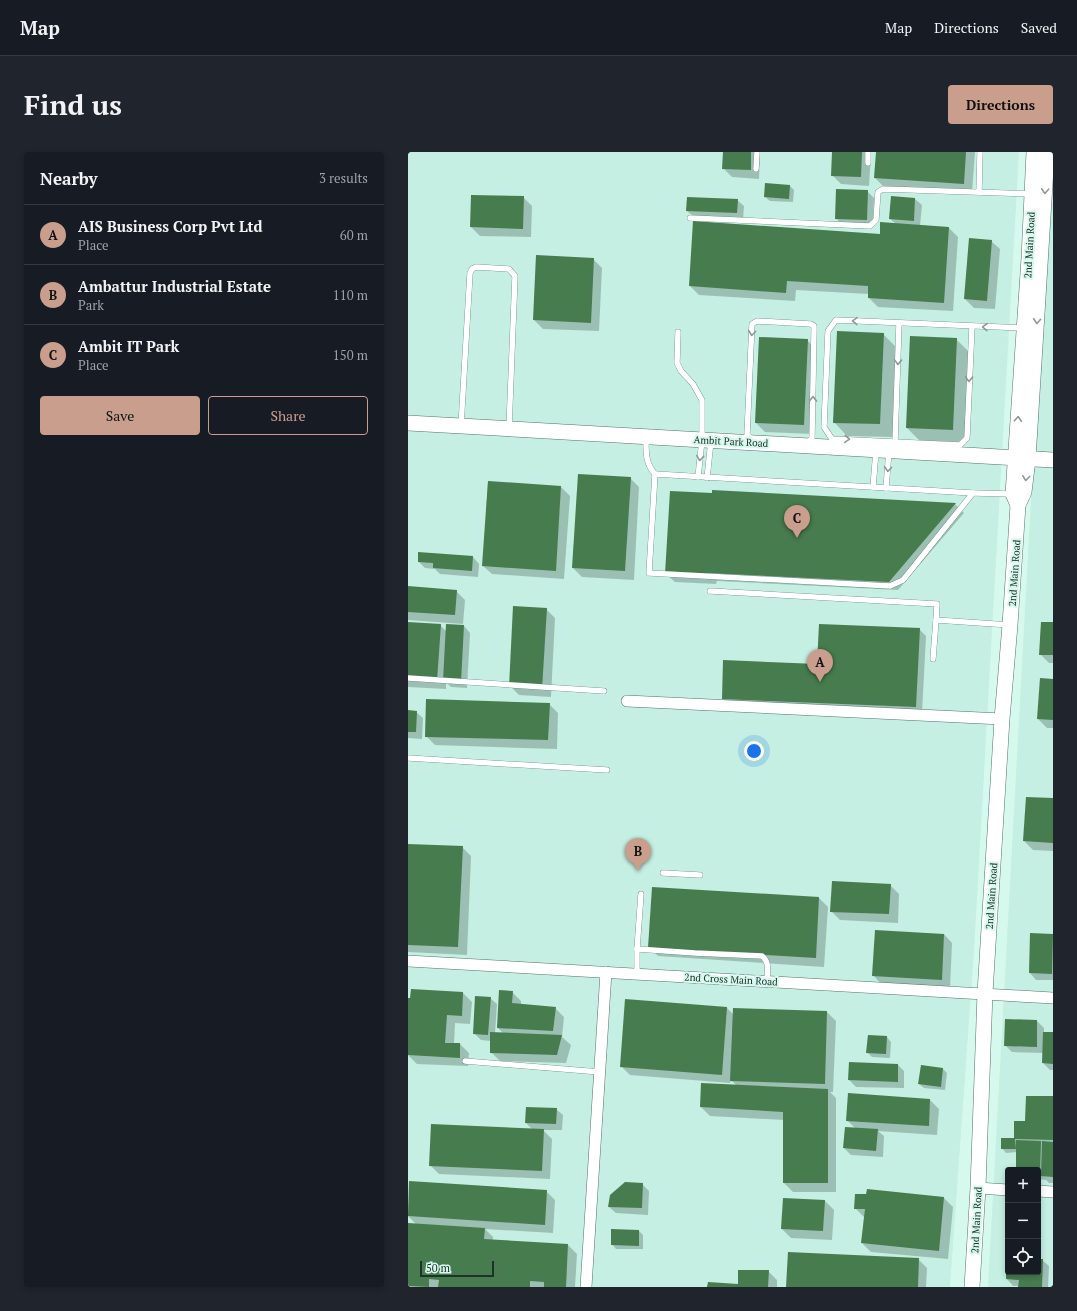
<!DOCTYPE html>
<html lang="en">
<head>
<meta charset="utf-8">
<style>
  :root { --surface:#171b24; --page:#20242c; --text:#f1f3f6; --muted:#9ea1a6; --line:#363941; --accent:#ca9e8d }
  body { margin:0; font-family:"PT Serif",serif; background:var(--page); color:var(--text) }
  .controls { position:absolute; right:12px; bottom:12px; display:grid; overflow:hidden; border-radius:4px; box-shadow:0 2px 6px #0003 }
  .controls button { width:36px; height:36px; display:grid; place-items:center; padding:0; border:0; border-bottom:1px solid var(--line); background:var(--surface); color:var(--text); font:20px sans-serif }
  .scale { position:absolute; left:12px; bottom:10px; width:74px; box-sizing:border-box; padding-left:4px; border:2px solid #22302c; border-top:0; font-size:11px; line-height:14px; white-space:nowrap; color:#22302c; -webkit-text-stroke:3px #d6f9ee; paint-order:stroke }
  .you { position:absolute; left:346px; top:599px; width:14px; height:14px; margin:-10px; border:3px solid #fff; border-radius:50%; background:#1a73e8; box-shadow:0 0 0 6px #1a73e833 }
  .badge { display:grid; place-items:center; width:26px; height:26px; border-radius:50%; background:var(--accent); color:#111; font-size:13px; font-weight:700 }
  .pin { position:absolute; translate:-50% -33px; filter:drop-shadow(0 1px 2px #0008) }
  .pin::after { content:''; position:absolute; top:21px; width:14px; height:12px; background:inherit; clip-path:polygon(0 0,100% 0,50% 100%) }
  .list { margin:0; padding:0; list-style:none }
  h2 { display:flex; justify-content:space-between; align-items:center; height:52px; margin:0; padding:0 16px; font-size:17px }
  h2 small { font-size:13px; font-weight:400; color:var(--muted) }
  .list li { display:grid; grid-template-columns:26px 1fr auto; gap:12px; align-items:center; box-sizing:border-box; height:60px; padding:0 16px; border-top:1px solid var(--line) }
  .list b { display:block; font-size:15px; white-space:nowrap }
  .list p { margin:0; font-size:13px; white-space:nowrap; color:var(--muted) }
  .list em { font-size:13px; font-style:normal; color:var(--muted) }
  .actions { display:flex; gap:8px; padding:12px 16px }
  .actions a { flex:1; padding:9px 0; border:1px solid var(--accent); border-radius:4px; text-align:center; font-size:14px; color:var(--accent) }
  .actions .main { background:var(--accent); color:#111 }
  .icon { flex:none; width:22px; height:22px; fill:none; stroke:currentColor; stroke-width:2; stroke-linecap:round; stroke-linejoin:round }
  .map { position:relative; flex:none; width:645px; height:1135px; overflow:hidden; border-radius:4px }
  header { display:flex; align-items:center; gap:24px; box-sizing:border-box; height:56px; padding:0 20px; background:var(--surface); border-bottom:1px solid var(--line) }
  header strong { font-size:19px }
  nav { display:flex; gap:22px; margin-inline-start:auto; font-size:14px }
  .intro { display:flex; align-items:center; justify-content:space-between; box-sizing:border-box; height:96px; padding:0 24px }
  h1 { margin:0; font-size:28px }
  .button { padding:10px 18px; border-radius:4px; background:var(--accent); color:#111; font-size:14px; font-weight:700 }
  main { display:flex; gap:24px; padding:0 24px }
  aside { flex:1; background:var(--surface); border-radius:4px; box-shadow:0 2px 6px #0003 }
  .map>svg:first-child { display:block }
  .built { fill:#c4efe2; fill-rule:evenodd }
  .shadow { fill:#0003 }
  .building { fill:#477c4e }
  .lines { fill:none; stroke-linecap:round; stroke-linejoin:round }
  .lane-casing { stroke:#54736a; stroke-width:6 }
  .street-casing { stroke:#54736a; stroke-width:12 }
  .secondary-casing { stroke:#54736a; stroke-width:16 }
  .lane { stroke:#fff; stroke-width:5.5 }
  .street { stroke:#fff; stroke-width:11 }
  .secondary { stroke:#fff; stroke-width:15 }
  .oneway { stroke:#909896 }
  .labels { text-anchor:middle; stroke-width:4; stroke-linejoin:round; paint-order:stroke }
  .street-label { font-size:10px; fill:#22302c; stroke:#d6f9ee }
</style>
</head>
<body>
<header>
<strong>Map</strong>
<nav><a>Map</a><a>Directions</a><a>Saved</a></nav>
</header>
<div class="intro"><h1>Find us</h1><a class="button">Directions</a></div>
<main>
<aside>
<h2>Nearby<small>3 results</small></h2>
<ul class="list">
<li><span class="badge">A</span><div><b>AIS Business Corp Pvt Ltd</b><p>Place</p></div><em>60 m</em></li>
<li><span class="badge">B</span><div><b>Ambattur Industrial Estate</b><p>Park</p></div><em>110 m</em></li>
<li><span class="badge">C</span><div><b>Ambit IT Park</b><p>Place</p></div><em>150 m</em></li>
</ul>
<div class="actions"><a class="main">Save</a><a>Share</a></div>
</aside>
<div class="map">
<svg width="645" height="1135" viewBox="0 0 645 1135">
  <rect width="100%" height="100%" fill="#d6f9ee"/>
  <!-- built -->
  <g class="built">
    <path d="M 0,0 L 611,0 L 566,799 L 542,1135 L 0,1135 Z"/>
    <path d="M 642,0 L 645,0 L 645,1135 L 580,1135 ZM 600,1018 L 630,1018 L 630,1120 L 600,1120 Z"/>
  </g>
  <!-- shadow -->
  <g class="shadow">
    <path d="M 316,0 L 352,0 L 351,27 L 324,25 L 315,16 Z"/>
    <path d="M 425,0 L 463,0 L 461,34 L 433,32 L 424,23 Z"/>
    <path d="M 469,0 L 567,0 L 564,40 L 476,35 L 467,26 Z"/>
    <path d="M 382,34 L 386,38 L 385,50 L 362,49 L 357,45 Z"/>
    <path d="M 459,39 L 466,46 L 465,74 L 434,73 L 428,66 Z"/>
    <path d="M 64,44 L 115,45 L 124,54 L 123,85 L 72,84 L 63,75 Z"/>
    <path d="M 507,47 L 514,53 L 512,74 L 541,76 L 550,85 L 545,159 L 470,155 L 461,146 L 461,142 L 388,138 L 387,149 L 291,143 L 282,134 L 286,70 L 472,83 L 488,72 L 482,67 Z"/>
    <path d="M 329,48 L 336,54 L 335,67 L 286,65 L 279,59 Z"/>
    <path d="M 583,89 L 592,97 L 587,157 L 566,156 L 557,147 Z"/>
    <path d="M 185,107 L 194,116 L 191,179 L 135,177 L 126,168 Z"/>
    <path d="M 475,182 L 488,195 L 485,285 L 439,284 L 426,270 Z"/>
    <path d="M 548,187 L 561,200 L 557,290 L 512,289 L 499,276 Z"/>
    <path d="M 399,188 L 408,197 L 405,282 L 357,280 L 348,271 Z"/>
    <path d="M 222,326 L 231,335 L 226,428 L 174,425 L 165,416 Z"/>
    <path d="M 80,330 L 153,335 L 162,344 L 156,427 L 84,422 L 75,414 Z"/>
    <path d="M 305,339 L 547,352 L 556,361 L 490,438 L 309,429 L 308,432 L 267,430 L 258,422 L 305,342 Z"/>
    <path d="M 65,405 L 71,412 L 70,425 L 32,422 L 27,417 L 17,416 L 11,410 Z"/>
    <path d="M 0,435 L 48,439 L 57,448 L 55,472 L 0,468 Z"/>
    <path d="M 138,457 L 147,466 L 143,545 L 111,543 L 102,534 Z"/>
    <path d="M 0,471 L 32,473 L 39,480 L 56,474 L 62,481 L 59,536 L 43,535 L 38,530 L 38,537 L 0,535 Z"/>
    <path d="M 645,471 L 645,511 L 641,511 L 632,502 Z"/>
    <path d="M 511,477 L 518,484 L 514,561 L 321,553 L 315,547 Z"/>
    <path d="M 645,528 L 645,576 L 639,576 L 630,567 Z"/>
    <path d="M 141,552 L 150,561 L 149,597 L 27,593 L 18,584 Z"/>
    <path d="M 0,559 L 8,560 L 15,566 L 14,587 L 0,586 Z"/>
    <path d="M 645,647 L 645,699 L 625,698 L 616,689 Z"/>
    <path d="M 0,693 L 54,695 L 63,704 L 59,803 L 0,800 Z"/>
    <path d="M 482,733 L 491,742 L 490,771 L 432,768 L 423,759 Z"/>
    <path d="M 245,736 L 411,746 L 420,755 L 416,815 L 250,804 L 241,795 Z"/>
    <path d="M 536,782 L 544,791 L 542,836 L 474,833 L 466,824 Z"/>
    <path d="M 623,782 L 645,783 L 645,828 L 628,828 L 622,821 Z"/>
    <path d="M 104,840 L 113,849 L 113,853 L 147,856 L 156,865 L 154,885 L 163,893 L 158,911 L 92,909 L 83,900 L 83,889 L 73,888 L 66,881 L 82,846 L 89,852 L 87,881 L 95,881 L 90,876 Z"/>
    <path d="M 55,841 L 64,850 L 62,872 L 47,871 L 46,892 L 52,892 L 61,901 L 60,914 L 9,912 L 0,903 L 0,847 Z"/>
    <path d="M 319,856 L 326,863 L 419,860 L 428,869 L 425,940 L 422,940 L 428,946 L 428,1040 L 385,1040 L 376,1031 L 376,968 L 302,964 L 293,955 L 329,934 L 323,928 L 322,931 L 222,923 L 213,914 Z"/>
    <path d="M 598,868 L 629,869 L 636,876 L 636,881 L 645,881 L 645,918 L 642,918 L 635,911 L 636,901 L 604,900 L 597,893 Z"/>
    <path d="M 460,884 L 479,885 L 483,890 L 482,906 L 464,905 L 459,900 Z"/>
    <path d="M 490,913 L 496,919 L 496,936 L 448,935 L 441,928 Z"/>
    <path d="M 535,917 L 539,921 L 537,938 L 516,936 L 511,932 Z"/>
    <path d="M 441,943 L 522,948 L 531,957 L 529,983 L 470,979 L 476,984 L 475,1005 L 443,1003 L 436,996 L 447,976 L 439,968 Z"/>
    <path d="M 645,945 L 645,1031 L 641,1031 L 638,1028 L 630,1027 L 630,1018 L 609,1018 L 609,1000 L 598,1001 L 594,996 L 606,988 L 607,970 L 618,970 Z"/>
    <path d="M 148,957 L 155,963 L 154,978 L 135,978 L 144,987 L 142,1027 L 31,1022 L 22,1013 L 125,978 L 118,971 Z"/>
    <path d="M 2,1030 L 138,1039 L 147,1048 L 145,1081 L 77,1077 L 85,1085 L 85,1089 L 160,1093 L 169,1102 L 167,1135 L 0,1135 L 0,1072 L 9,1073 L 0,1064 Z"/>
    <path d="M 234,1032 L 241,1039 L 240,1063 L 208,1061 L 201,1055 Z"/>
    <path d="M 460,1038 L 536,1046 L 545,1055 L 540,1107 L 463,1100 L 454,1091 L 456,1065 L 447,1056 L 459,1043 Z"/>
    <path d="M 417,1049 L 426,1058 L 424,1088 L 383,1086 L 374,1077 Z"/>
    <path d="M 231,1079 L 235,1083 L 235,1097 L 208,1097 L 204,1092 Z"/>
    <path d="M 510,1107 L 519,1116 L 518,1135 L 380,1135 Z"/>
    <path d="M 600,1107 L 600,1120 L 630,1120 L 630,1108 L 634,1108 L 641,1114 L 640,1135 L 611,1135 L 611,1134 L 605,1134 L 599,1127 Z"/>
    <path d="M 360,1119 L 369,1128 L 369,1135 L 300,1135 L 331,1133 Z"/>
  </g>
  <!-- building -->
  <g class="building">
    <path d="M 315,0 L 343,0 L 343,18 L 314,17 Z"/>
    <path d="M 424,0 L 454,0 L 453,25 L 423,24 Z"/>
    <path d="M 468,0 L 558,0 L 556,32 L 466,26 Z"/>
    <path d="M 357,31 L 382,33 L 381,47 L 356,45 Z"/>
    <path d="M 428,37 L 460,38 L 459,68 L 427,67 Z"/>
    <path d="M 63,43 L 116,44 L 115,77 L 62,75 Z"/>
    <path d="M 483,44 L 507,46 L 506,69 L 481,67 Z"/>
    <path d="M 279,45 L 330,47 L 329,61 L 278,59 Z"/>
    <path d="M 285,69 L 472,82 L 472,70 L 541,75 L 536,151 L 460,146 L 460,134 L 379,129 L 378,141 L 281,134 Z"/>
    <path d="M 561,86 L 584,88 L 579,149 L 556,147 Z"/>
    <path d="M 128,103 L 186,106 L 183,171 L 125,168 Z"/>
    <path d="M 429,179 L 476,181 L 472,272 L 425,271 Z"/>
    <path d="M 502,184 L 549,186 L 545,278 L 498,276 Z"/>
    <path d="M 351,185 L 400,187 L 396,273 L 347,271 Z"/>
    <path d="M 170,322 L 223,325 L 217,419 L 164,416 Z"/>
    <path d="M 80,329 L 153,334 L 148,419 L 74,414 Z"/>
    <path d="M 304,338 L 548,351 L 481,430 L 300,421 L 300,424 L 257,422 L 262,339 L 304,341 Z"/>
    <path d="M 10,400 L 65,404 L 64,419 L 25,416 L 25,411 L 10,410 Z"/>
    <path d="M 0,434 L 49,438 L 47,463 L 0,460 Z"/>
    <path d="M 105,454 L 139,456 L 134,537 L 101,535 Z"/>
    <path d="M 0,470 L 33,472 L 29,529 L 0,527 Z"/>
    <path d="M 633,470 L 645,470 L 645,503 L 631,503 Z"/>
    <path d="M 38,472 L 56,473 L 53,530 L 35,529 Z"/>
    <path d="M 411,472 L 512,476 L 508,555 L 314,547 L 315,508 L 409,512 Z"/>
    <path d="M 632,526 L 645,527 L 645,568 L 629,567 Z"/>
    <path d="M 18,547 L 142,551 L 140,588 L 17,585 Z"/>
    <path d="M 0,558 L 9,559 L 8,580 L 0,580 Z"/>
    <path d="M 618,645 L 645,646 L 645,691 L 615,689 Z"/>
    <path d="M 0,692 L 55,694 L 50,795 L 0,793 Z"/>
    <path d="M 424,729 L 483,732 L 481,762 L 422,760 Z"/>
    <path d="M 244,735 L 411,745 L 408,806 L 240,796 Z"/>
    <path d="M 467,778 L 536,782 L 534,828 L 464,824 Z"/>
    <path d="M 622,781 L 645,782 L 644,822 L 621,821 Z"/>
    <path d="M 3,837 L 55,840 L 54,864 L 39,863 L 37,891 L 52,891 L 52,906 L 0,903 L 0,846 L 2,846 Z"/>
    <path d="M 91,838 L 105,839 L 104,851 L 148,855 L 145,879 L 89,876 Z"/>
    <path d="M 67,844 L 83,845 L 80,883 L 65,882 Z"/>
    <path d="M 217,847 L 319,855 L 314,923 L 212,915 Z"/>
    <path d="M 325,856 L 419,859 L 417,932 L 322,929 Z"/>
    <path d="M 597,867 L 629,868 L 629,895 L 596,894 Z"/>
    <path d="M 82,880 L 154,883 L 149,903 L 82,901 Z"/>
    <path d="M 635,880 L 645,880 L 645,912 L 634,911 Z"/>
    <path d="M 460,883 L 479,884 L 478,902 L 458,901 Z"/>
    <path d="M 441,910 L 490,912 L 490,930 L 440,928 Z"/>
    <path d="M 513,913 L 535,916 L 533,935 L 510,932 Z"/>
    <path d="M 293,931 L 420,937 L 420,1031 L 375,1031 L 375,960 L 292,955 Z"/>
    <path d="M 440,941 L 522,947 L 521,974 L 438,969 Z"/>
    <path d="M 618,944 L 645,944 L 645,988 L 607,987 L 608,997 L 593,997 L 593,986 L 606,986 L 606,969 L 617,969 Z"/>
    <path d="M 118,955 L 149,956 L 148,972 L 117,971 Z"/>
    <path d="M 23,972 L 136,977 L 134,1019 L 21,1014 Z"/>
    <path d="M 437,975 L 470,977 L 468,999 L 435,996 Z"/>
    <path d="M 608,988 L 633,989 L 632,1021 L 630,1021 L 630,1018 L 608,1018 Z"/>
    <path d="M 634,989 L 645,990 L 645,1025 L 633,1024 Z"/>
    <path d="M 1,1029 L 139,1038 L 137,1073 L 0,1064 Z"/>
    <path d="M 217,1030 L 235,1031 L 234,1056 L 200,1055 L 202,1043 Z"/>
    <path d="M 459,1037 L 536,1045 L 531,1099 L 453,1091 L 457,1057 L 446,1057 L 447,1042 L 458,1042 Z"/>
    <path d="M 375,1046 L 417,1048 L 415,1079 L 373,1077 Z"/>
    <path d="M 0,1071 L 77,1076 L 76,1087 L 160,1092 L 158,1135 L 136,1135 L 136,1130 L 122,1129 L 122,1135 L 30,1135 L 31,1128 L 21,1127 L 21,1135 L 2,1134 L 0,1135 Z"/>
    <path d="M 203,1077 L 231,1078 L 231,1094 L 203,1093 Z"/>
    <path d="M 380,1100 L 511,1106 L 510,1135 L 378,1135 Z"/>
    <path d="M 598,1106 L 600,1106 L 600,1120 L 630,1120 L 630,1107 L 635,1107 L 634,1135 L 610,1135 L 611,1128 L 598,1127 Z"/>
    <path d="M 330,1118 L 361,1118 L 360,1135 L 299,1135 L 300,1130 L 330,1132 Z"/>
  </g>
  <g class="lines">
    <!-- lane casing -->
    <g class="lane-casing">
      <g id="lane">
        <path d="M 460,11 L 460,0"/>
        <path d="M 348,17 L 349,0"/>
        <path d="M 571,40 L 572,0"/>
        <path d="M 282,66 L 462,74 L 468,68 L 470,40 L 475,37 L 624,42"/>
        <path d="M 491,171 L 487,290 L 552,293 L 559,286 L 564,174"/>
        <path d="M 270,180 L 269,211 L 273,219 L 285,232 L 294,248 L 294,288 L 290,325"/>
        <path d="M 53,274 L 62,121 L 64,117 L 68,115 L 101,117 L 107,124 L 101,276"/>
        <path d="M 238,285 C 238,299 237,311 247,322"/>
        <path d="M 344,287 L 339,283 L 344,172 L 349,169 L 403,172 L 406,174 L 406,179 L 404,286 L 401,290 L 399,290"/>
        <path d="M 486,298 L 487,290 L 424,287 L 416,275 L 420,179 L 428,168 L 616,176"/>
        <path d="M 247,322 L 565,341 L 495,428 L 482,434 L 241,421 Z"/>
        <path d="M 299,326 L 303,289"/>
        <path d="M 465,335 L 468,299"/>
        <path d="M 478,336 L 481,299"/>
        <path d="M 565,341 L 605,342"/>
        <path d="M 302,439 L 529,452 L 528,468 L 602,473"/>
        <path d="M 525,507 L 528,468"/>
        <path d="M 0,526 L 196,539"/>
        <path d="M 0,606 L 199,618"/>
        <path d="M 255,721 L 292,723"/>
        <path d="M 233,742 L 229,797 L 287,801 L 354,804 C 362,810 359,820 359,829"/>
        <path d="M 229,821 L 229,797"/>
        <path d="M 57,909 L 192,920"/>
      </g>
    </g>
    <!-- street casing -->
    <g class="street-casing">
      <g id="street">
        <path d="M 219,549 L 594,567"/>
        <path d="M 0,809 L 645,846"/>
        <path d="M 570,1036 L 600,1038"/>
        <path d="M 630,1039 L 645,1040"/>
        <path d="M 178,1135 L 198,820"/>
      </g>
    </g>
    <!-- secondary casing -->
    <g class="secondary-casing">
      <g id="secondary">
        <path d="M 0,271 L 645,308"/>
        <path d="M 610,353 L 605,342 L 621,106 L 626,0"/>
        <path d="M 564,1135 L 570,1036 L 577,841 L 594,567 L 602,473 L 610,353 L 616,340 L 620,307 L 639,0"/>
      </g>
    </g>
    <!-- lane -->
    <use href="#lane" class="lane"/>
    <!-- street -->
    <use href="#street" class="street"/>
    <!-- secondary -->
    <use href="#secondary" class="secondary"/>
  </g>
  <!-- one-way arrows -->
  <defs><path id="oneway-chevron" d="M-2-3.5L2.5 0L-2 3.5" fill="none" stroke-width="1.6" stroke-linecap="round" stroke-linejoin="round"/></defs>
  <g class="oneway">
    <use href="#oneway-chevron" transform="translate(637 39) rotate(93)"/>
    <use href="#oneway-chevron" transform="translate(447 169) rotate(-177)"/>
    <use href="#oneway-chevron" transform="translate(629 169) rotate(94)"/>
    <use href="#oneway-chevron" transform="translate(577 175) rotate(-178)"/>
    <use href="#oneway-chevron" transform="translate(344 181) rotate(95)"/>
    <use href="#oneway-chevron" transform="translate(490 210) rotate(92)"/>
    <use href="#oneway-chevron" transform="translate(561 227) rotate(92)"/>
    <use href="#oneway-chevron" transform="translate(405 247) rotate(-89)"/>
    <use href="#oneway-chevron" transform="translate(610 267) rotate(-86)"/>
    <use href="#oneway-chevron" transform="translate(439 287) rotate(3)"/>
    <use href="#oneway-chevron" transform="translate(292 306) rotate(96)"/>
    <use href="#oneway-chevron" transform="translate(480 317) rotate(94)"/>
    <use href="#oneway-chevron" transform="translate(618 326) rotate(97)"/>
  </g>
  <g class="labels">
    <!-- street labels -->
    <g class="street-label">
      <text transform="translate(621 93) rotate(-87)" y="4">2nd Main Road</text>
      <text transform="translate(323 289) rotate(3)" y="4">Ambit Park Road</text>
      <text transform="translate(606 421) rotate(-86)" y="4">2nd Main Road</text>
      <text transform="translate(583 744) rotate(-86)" y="4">2nd Main Road</text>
      <text transform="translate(323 827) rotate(3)" y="4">2nd Cross Main Road</text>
      <text transform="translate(568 1068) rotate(-87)" y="4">2nd Main Road</text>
    </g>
  </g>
</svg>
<div class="controls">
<button>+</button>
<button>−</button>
<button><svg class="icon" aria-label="locate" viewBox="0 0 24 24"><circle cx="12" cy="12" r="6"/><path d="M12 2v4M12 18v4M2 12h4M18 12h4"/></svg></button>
</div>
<div class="scale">50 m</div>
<div class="you"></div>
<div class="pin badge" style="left:412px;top:530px">A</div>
<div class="pin badge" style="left:230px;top:719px">B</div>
<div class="pin badge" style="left:389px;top:386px">C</div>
</div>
</main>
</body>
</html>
